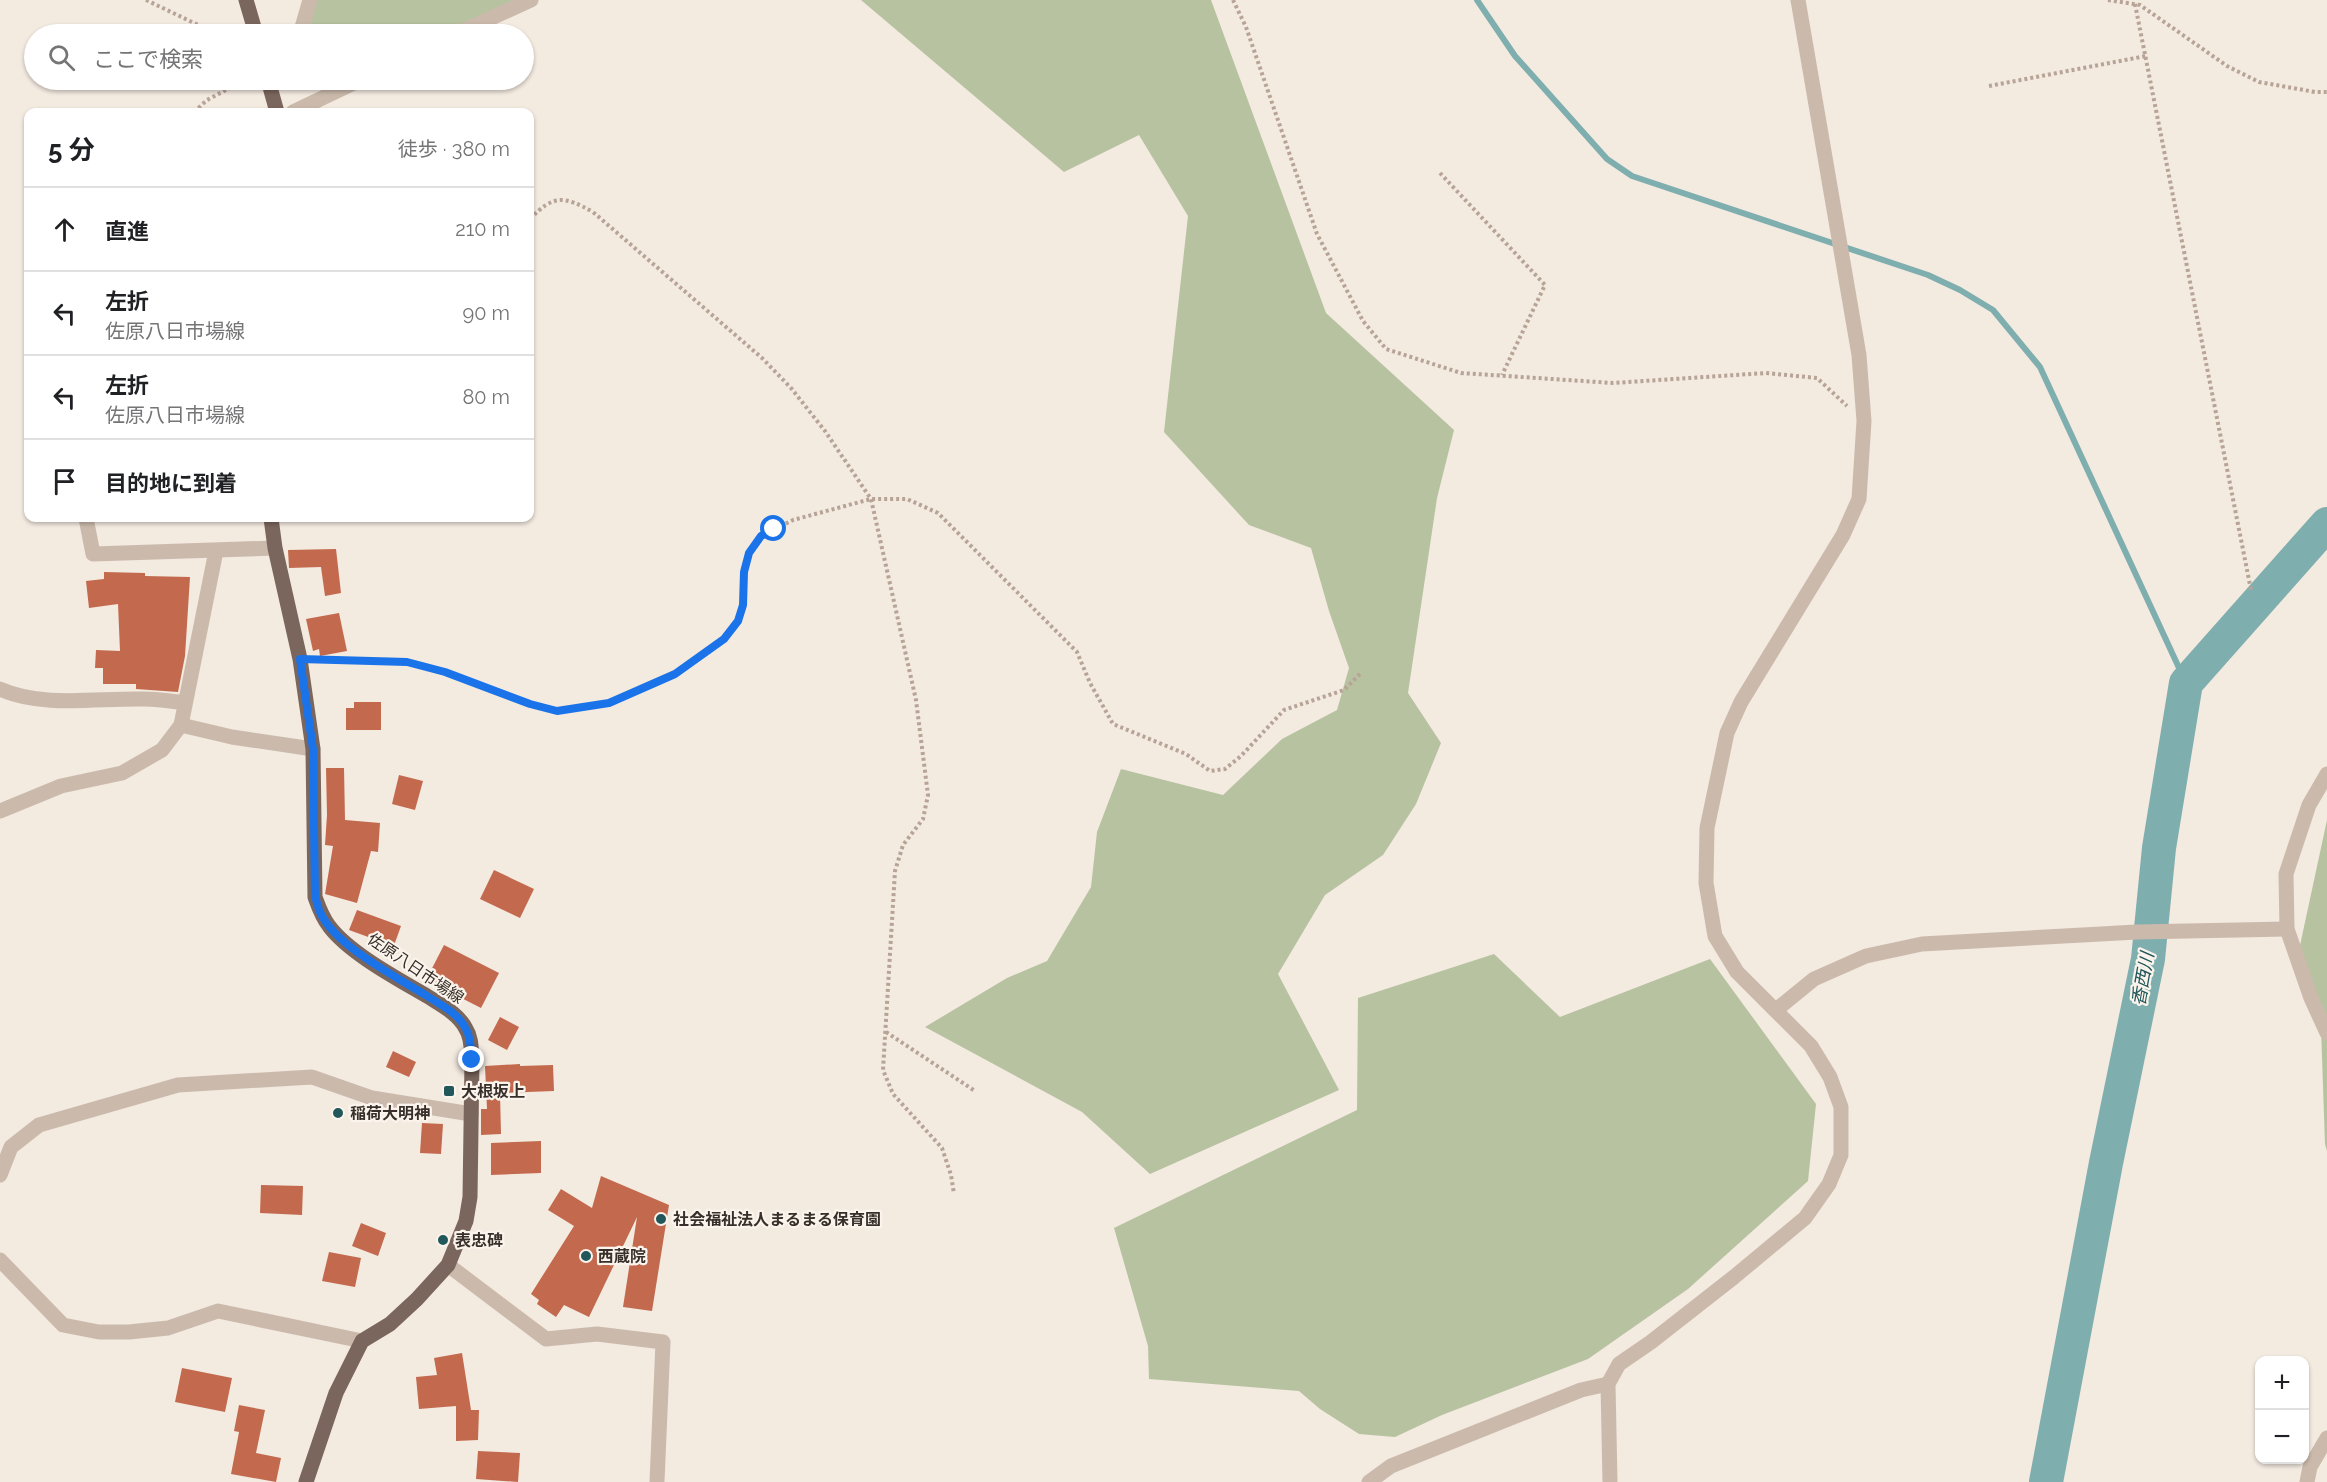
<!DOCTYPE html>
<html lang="ja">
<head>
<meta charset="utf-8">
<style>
  :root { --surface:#fff; --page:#f6f6f6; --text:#202124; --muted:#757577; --line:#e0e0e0 }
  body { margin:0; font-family:Raleway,"Noto Sans JP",sans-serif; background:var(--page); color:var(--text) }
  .controls { position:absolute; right:18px; bottom:18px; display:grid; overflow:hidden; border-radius:12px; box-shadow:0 2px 4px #0004 }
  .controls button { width:54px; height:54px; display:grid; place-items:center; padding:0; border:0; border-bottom:2px solid var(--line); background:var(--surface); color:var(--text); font:30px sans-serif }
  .stop { position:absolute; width:18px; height:18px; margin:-14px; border:4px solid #1a73e8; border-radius:50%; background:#fff }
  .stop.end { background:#1a73e8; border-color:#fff; box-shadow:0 2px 6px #0008 }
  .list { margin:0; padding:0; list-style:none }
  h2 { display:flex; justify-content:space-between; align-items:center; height:78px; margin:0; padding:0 24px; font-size:26px }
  h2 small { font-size:20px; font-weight:400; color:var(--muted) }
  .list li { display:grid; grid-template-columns:39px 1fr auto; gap:18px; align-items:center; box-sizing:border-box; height:84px; padding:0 24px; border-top:2px solid var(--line) }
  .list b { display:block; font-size:22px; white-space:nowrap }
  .list p { margin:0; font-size:20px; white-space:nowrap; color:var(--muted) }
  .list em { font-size:20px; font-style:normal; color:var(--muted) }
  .icon { flex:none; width:33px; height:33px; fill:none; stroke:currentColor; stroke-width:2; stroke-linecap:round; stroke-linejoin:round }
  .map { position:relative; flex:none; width:2327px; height:1482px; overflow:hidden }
  .search { position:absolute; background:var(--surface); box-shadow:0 2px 4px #0004; left:24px; top:24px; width:510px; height:66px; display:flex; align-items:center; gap:15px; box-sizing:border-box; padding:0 21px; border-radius:33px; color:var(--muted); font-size:22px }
  .panel { position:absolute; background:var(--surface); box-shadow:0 2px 4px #0004; left:24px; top:108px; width:510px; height:414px; border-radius:12px }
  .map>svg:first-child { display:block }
  .green { fill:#b7c2a0 }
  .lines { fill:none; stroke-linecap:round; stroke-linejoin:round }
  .stream { stroke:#7faeaf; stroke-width:6 }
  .river { stroke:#7faeaf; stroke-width:34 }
  .building { fill:#c3694e }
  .path { stroke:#b7a496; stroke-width:4; stroke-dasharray:3 3; stroke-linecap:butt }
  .minor { stroke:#cbbaac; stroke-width:15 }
  .major { stroke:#7a665c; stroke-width:15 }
  .route { stroke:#1a73e8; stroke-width:8 }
  .poi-dot { fill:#21565a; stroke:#faf4ec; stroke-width:2 }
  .labels { text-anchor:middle; stroke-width:4.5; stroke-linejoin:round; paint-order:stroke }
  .street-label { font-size:16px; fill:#392f2a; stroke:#faf4ec }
  .poi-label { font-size:16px; font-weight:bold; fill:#392f2a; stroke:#faf4ec; text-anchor:start }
  .water-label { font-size:18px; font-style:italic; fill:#21565a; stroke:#faf4ec }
</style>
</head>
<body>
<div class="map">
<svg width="2327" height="1482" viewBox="0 0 2327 1482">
  <rect width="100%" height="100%" fill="#f3eae0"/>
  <!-- green -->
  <g class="green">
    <path d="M 310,0 L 531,0 L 458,34 L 306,34 Z"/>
    <path d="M 861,0 L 1211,0 L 1326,313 L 1454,430 L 1437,498 L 1408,693 L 1441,743 L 1416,804 L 1383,855 L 1325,895 L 1278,974 L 1339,1090 L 1150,1174 L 1082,1112 L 925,1027 L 1007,978 L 1047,961 L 1091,887 L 1097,832 L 1121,769 L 1223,795 L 1282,739 L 1337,710 L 1349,668 L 1329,611 L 1311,548 L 1249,525 L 1164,432 L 1188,216 L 1139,135 L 1064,172 Z"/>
    <path d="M 2327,820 L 2327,1151 L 2325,1144 L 2321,1028 L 2299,950 Z"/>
    <path d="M 1494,954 L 1560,1017 L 1710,959 L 1816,1104 L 1808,1181 L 1688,1289 L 1588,1359 L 1442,1415 L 1395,1437 L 1359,1434 L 1320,1409 L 1299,1391 L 1149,1379 L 1148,1346 L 1114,1228 L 1357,1110 L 1358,998 Z"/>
  </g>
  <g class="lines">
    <!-- stream -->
    <path class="stream" d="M 1477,0 L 1515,56 L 1607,159 L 1632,176 L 1928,275 L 1960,290 L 1993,310 L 2040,367 L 2186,683"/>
    <!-- river -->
    <path class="river" d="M 2046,1482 L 2106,1163 L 2148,959 L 2159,848 L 2186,683 L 2327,524"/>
  </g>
  <!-- building -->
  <g class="building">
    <path d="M 336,549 L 341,593 L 325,596 L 321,567 L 289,568 L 288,550 Z"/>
    <path d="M 104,572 L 145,573 L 145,576 L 190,577 L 185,656 L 178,692 L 136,689 L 136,684 L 103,684 L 103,668 L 95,668 L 96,650 L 120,651 L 118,604 L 89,608 L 86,581 L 104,579 Z"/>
    <path d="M 339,613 L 347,651 L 320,656 L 319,649 L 313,651 L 306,619 Z"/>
    <path d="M 354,702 L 381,702 L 381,730 L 346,730 L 346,708 L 354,708 Z"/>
    <path d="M 326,768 L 344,768 L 345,820 L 380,823 L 378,852 L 371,851 L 357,903 L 325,894 L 333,846 L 325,845 L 327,815 Z"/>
    <path d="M 399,775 L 423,781 L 415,810 L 392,804 Z"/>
    <path d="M 494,870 L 534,889 L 520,918 L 480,899 Z"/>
    <path d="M 357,910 L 401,926 L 392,951 L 369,943 L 371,938 L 349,930 Z"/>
    <path d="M 444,945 L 499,973 L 481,1008 L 426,980 Z"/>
    <path d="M 500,1017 L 519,1027 L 507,1050 L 488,1040 Z"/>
    <path d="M 393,1051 L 416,1062 L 409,1077 L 386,1067 Z"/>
    <path d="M 520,1064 L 520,1066 L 553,1065 L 554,1091 L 500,1093 L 501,1134 L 481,1135 L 481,1109 L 487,1109 L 485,1066 Z"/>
    <path d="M 422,1123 L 443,1124 L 441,1154 L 420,1153 Z"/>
    <path d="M 541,1141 L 541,1173 L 491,1175 L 491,1143 Z"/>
    <path d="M 601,1176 L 669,1205 L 652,1311 L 623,1307 L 637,1217 L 589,1317 L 564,1305 L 556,1317 L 537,1304 L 539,1300 L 531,1294 L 574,1226 L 548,1210 L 561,1189 L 592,1208 Z"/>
    <path d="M 261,1185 L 303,1186 L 302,1215 L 260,1213 Z"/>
    <path d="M 361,1223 L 386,1233 L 378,1256 L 352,1246 Z"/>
    <path d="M 329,1252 L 361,1258 L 355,1287 L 322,1281 Z"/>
    <path d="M 462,1353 L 471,1410 L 479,1410 L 478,1440 L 456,1441 L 456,1406 L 419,1409 L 416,1377 L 437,1375 L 434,1358 Z"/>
    <path d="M 182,1368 L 232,1378 L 225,1412 L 175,1402 Z"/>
    <path d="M 239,1405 L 265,1410 L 256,1453 L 281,1458 L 276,1482 L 231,1474 L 239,1432 L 234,1431 Z"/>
    <path d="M 478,1451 L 520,1453 L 518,1482 L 476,1479 Z"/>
  </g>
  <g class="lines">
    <!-- path -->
    <g class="path">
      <path d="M 146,0 L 217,34"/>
      <path d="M 1233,0 L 1246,27 L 1317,234 L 1363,321 L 1386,349 L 1461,373 L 1613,383 L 1766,373 L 1817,378 L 1847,406"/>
      <path d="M 2108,0 L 2140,5 L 2227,66 L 2259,82 L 2315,92 L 2327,92"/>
      <path d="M 2135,4 L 2251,590"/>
      <path d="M 1989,86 L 2146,56"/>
      <path d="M 194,112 L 207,100 L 245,80"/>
      <path d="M 1440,173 L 1545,285 L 1502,375"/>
      <path d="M 530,219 C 554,194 564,196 593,212 L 762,358 L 791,388 L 825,431 L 871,499 L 916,700 L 928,795 L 923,819 L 903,845 L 895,871 L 883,1070 L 893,1094 L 942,1148 L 951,1175 L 954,1194"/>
      <path d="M 315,660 L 407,661 L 445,672 L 529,704 L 557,711 L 609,703 L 675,674 L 724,639 L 738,621 L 743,605 L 744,571 L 749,553 L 761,536 L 793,520 L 871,499 L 907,499 L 938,513 L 1077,652 L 1090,683 L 1113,724 L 1186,754 L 1210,771 L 1225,769 L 1241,756 L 1284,710 L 1344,690 L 1360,674"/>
      <path d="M 886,1032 L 975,1091"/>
    </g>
    <!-- minor -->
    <g class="minor">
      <path d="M 300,34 L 310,0"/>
      <path d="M 456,34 L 531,0"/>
      <path d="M 293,112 L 360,80"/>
      <path d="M 86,518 L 93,554 L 275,548"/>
      <path d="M 0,689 C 43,708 97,698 143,699 C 157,699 171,701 185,703"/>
      <path d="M 181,725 L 232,737 L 313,749"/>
      <path d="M 2327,774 L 2309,805 L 2286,874 L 2287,929 L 2311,998 L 2327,1033"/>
      <path d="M 0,811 L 61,786 L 122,773 L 162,750 L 181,725 L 216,551"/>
      <path d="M 1776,1010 L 1814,979 L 1866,956 L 1922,944 L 2137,932 L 2287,929"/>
      <path d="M 0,1175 L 11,1147 L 39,1125 L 178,1085 L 312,1077 L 372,1098 L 471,1114"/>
      <path d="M 0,1260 L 63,1325 L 99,1332 L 129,1332 L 168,1328 L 218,1311 L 362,1341"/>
      <path d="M 448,1265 L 546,1339 L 597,1334 L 663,1342 L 657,1482"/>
      <path d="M 1369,1482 L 1391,1466 L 1581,1390 L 1608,1384"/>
      <path d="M 1610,1482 L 1608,1384 L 1619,1364 L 1651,1342 L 1734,1277 L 1805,1218 L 1829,1184 L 1841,1155 L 1841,1107 L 1830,1077 L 1811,1046 L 1737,972 L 1715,936 L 1706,883 L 1707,828 L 1727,733 L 1741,702 L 1843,535 L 1859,499 L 1864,421 L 1859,355 L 1798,0"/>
      <path d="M 2307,1482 L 2310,1467 L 2327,1438"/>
    </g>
    <!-- major -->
    <g class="major">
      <path d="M 246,0 L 256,34"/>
      <path d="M 268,80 L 277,112"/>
      <path d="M 271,518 L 275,548 L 300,659 L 313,749 L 315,897 C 319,908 322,917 329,926 C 349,953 398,979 427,996 C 441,1005 459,1014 466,1029 C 472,1038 471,1050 472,1060 L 470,1197 L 466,1221 L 448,1265 L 417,1299 L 390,1324 L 362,1341 L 336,1393 L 306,1482"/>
    </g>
  </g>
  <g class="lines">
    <!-- route -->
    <path class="route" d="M 472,1060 C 471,1049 471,1038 466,1029 C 458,1013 441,1005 427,996 C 398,978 336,946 321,914 C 318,909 317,902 315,897 L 313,749 L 300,659 L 407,662 L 445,672 L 530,704 L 557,711 L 609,703 L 675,674 L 724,639 L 738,621 L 743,605 L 744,572 L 749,553 L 761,536 L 774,529"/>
  </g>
  <!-- markers -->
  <g class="poi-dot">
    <rect x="443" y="1085" width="12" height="12" rx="3"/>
    <circle cx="338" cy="1113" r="6"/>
    <circle cx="661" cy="1219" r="6"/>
    <circle cx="443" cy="1240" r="6"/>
    <circle cx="586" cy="1256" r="6"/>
  </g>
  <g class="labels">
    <!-- street labels -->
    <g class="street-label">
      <text transform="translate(416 968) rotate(34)" y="6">佐原八日市場線</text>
    </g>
    <!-- poi labels -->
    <g class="poi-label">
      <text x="461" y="1097">大根坂上</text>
      <text x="350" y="1119">稲荷大明神</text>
      <text x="673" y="1225">社会福祉法人まるまる保育園</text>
      <text x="455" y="1246">表忠碑</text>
      <text x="598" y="1262">西蔵院</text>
    </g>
    <!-- water labels -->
    <g class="water-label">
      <text transform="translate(2143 979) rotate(-80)" y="6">香西川</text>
    </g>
  </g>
</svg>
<div class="controls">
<button>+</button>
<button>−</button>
</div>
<div class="stop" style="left:774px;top:529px"></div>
<div class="stop end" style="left:472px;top:1060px"></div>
<div class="search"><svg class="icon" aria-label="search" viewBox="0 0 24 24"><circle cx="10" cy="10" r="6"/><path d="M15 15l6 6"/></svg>ここで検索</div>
<section class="panel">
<h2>5 分<small>徒歩 · 380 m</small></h2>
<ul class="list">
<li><svg class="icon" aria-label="ahead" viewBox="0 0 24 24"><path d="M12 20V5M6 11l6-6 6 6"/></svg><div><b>直進</b></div><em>210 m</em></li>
<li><svg class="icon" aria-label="left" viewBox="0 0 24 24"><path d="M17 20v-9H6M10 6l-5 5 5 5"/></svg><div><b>左折</b><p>佐原八日市場線</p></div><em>90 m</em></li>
<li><svg class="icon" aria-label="left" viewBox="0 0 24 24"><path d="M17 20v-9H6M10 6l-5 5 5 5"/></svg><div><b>左折</b><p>佐原八日市場線</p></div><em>80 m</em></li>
<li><svg class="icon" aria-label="arrive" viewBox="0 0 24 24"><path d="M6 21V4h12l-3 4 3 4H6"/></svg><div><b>目的地に到着</b></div></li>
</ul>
</section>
</div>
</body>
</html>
